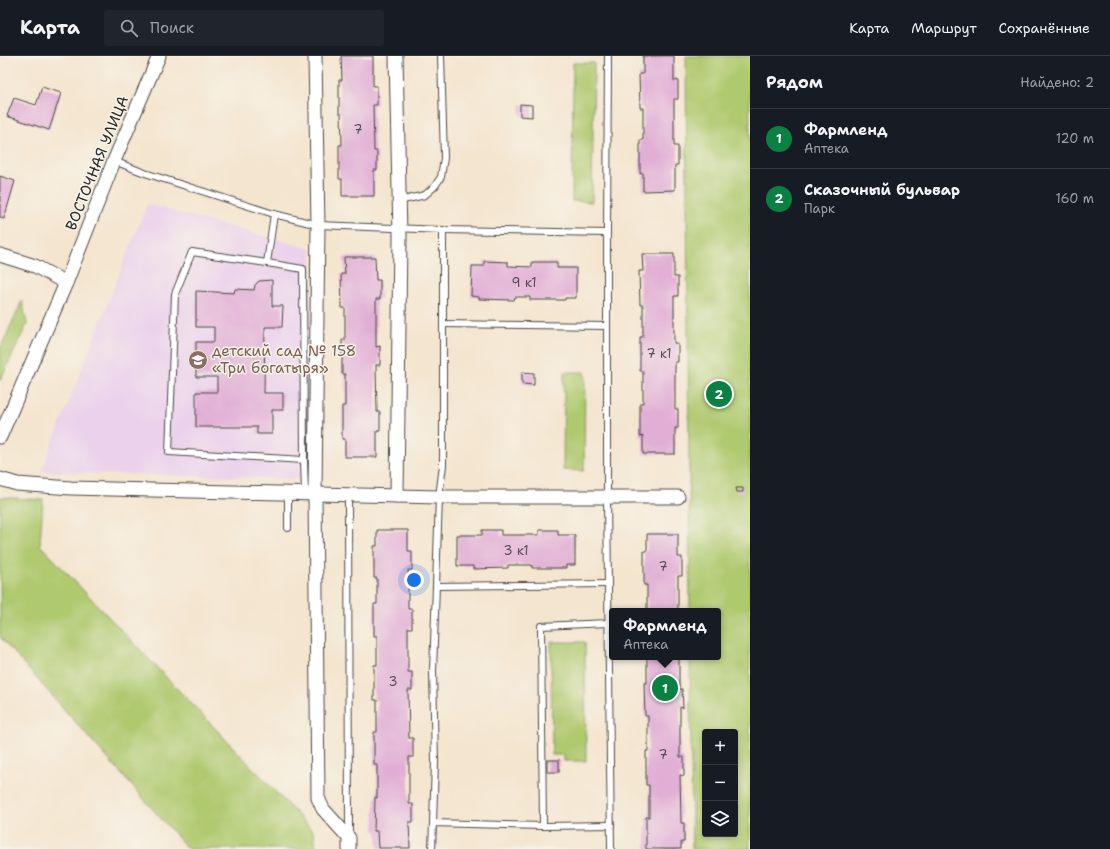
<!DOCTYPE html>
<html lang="ru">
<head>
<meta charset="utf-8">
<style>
  :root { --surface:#171b24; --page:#20242c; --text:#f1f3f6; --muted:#9ea1a6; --line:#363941; --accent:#0b8043 }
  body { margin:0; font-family:"Shantell Sans",sans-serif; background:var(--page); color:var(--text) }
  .controls { position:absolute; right:12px; bottom:12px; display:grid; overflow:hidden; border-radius:4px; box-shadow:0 2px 6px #0003 }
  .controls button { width:36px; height:36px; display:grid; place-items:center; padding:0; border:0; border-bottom:1px solid var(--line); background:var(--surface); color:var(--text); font:20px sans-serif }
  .you { position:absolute; left:414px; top:524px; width:14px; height:14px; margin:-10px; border:3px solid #fff; border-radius:50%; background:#1a73e8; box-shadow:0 0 0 6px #1a73e833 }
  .badge { display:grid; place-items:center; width:26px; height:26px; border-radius:50%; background:var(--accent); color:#fff; font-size:13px; font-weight:700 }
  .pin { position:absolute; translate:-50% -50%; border:2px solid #fff; box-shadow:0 1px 4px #0006 }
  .popup { position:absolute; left:609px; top:552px; width:112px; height:52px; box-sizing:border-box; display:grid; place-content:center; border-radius:4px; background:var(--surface); filter:drop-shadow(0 1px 3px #0005); font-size:13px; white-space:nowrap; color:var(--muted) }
  .popup b { font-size:15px; color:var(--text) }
  .popup::after { content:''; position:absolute; left:50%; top:100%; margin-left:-8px; border:8px solid transparent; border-top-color:var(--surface) }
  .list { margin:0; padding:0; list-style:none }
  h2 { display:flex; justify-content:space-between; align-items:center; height:52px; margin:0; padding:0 16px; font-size:17px }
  h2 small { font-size:13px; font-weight:400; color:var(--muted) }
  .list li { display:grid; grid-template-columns:26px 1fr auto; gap:12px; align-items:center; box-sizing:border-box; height:60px; padding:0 16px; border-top:1px solid var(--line) }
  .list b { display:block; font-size:15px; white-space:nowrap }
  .list p { margin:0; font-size:13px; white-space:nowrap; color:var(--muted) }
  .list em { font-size:13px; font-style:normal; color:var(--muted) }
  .icon { flex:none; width:22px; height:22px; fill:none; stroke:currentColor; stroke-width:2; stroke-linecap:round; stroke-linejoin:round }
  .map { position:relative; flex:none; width:750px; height:793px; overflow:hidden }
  header { display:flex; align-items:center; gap:24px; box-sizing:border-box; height:56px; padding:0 20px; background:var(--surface); border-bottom:1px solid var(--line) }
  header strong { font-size:19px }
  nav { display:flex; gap:22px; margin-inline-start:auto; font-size:14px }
  .search { width:280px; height:36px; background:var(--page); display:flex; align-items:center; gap:10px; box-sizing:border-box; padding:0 14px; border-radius:4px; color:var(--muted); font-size:15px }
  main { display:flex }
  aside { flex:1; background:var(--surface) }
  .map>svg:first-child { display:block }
  .built { fill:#ebd1ec }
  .green { fill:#afc96e; stroke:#6d7a4c; fill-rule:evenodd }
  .building { fill:#e1afd6 }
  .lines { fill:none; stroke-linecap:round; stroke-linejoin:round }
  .lane-casing { stroke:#494744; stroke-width:8 }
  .street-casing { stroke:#494744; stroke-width:15 }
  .lane { stroke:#fff; stroke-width:6 }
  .street { stroke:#fff; stroke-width:13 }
  .labels { text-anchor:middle; stroke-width:3; stroke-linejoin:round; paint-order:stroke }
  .number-label { font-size:13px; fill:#584c56 }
  .street-label { font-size:15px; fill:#2b2b2b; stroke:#f7f3e8 }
  .education-label { font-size:15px; fill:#785e54; stroke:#f7f3e8; text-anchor:start }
</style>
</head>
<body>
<header>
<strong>Карта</strong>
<div class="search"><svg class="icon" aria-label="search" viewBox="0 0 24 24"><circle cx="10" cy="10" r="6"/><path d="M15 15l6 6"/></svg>Поиск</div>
<nav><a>Карта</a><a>Маршрут</a><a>Сохранённые</a></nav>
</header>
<main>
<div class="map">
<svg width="750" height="793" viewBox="0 0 750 793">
  <rect width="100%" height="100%" fill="#f7f3e8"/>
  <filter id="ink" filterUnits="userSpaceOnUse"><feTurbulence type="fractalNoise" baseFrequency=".025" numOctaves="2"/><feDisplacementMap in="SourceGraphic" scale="8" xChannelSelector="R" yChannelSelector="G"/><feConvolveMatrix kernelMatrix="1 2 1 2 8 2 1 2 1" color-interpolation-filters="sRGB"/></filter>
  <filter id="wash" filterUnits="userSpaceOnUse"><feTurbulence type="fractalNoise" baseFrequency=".012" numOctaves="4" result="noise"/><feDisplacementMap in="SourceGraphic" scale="16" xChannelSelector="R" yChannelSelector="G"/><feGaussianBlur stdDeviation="0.9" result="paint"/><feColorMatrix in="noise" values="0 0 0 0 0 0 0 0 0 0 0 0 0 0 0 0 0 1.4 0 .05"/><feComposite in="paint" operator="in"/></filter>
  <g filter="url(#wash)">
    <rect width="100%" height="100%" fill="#f4e5cf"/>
    <!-- built -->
    <path class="built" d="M 147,148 L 311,193 L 312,423 L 41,416 Z"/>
    <!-- green -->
    <g class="green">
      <path d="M 686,0 L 750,0 L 750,793 L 692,793 L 690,601 L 718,601 L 718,555 L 690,555 ZM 705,676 L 735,676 L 735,778 L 705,778 Z"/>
      <path d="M 573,7 L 594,7 L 592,146 L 572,145 Z"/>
      <path d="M 22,245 L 27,268 L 0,325 L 0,293 Z"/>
      <path d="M 564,316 L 585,316 L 584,415 L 563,414 Z"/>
      <path d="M 0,441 L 43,444 L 40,489 L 314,776 L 316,793 L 188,793 L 0,581 Z"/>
      <path d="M 551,586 L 585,586 L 586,705 L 564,705 L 564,699 L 552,699 Z"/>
    </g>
    <g id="blocks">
      <!-- building -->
      <g class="building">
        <path d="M 341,0 L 373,0 L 373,30 L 377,30 L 377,49 L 373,49 L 374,95 L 377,95 L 377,114 L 374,114 L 374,140 L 342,140 L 342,123 L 339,123 L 339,89 L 342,89 L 341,57 L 339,57 L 339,24 L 342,24 Z"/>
        <path d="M 643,0 L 674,0 L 674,25 L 678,24 L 678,43 L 674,43 L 674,90 L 678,90 L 678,109 L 675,109 L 675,134 L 643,135 L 643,117 L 640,118 L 640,84 L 643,84 L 643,52 L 640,52 L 639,18 L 643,18 Z"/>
        <path d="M 42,31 L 61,37 L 49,74 L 7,60 L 14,42 L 36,49 Z"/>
        <path d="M 520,48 L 532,49 L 532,61 L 520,60 Z"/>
        <path d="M 0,120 L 15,125 L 4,163 L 0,161 Z"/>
        <path d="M 642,198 L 674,198 L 674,221 L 678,221 L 678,240 L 674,240 L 674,287 L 678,288 L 678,306 L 675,306 L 675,353 L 678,353 L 678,372 L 675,372 L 675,398 L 643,398 L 643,380 L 640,381 L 640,347 L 643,347 L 643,315 L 640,315 L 640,281 L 643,281 L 643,249 L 640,249 L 639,215 L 643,215 Z"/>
        <path d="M 344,201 L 375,201 L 376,224 L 380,224 L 380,243 L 376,243 L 376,291 L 380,290 L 380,309 L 376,309 L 377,356 L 380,356 L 380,375 L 377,375 L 377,401 L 345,401 L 345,383 L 342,383 L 342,350 L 345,350 L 345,318 L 342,318 L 342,284 L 345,284 L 345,252 L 342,252 L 341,218 L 345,218 Z"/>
        <path d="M 484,205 L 508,206 L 508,210 L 532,211 L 532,206 L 557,206 L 557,212 L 576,212 L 576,242 L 565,242 L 565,244 L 530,244 L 530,241 L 515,241 L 514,244 L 479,243 L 479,241 L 471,240 L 472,210 L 484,210 Z"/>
        <path d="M 272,224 L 272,250 L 283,250 L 282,271 L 265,271 L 264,337 L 283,337 L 283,354 L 272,354 L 272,378 L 257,378 L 257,371 L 196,371 L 196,336 L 217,336 L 217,321 L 196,321 L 196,286 L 214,286 L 214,271 L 196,271 L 196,235 L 234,237 L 235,233 L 254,234 L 255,229 L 259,225 Z"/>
        <path d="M 522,316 L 534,317 L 534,329 L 522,328 Z"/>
        <path d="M 736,432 L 743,432 L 743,436 L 737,436 Z"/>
        <path d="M 377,474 L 408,474 L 408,495 L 412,495 L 412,514 L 408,514 L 408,553 L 412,553 L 412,572 L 408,572 L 408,616 L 412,616 L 412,634 L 408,634 L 409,682 L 413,682 L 413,701 L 409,701 L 409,748 L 413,748 L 413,766 L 409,766 L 410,792 L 378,792 L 377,775 L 374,775 L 375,741 L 377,742 L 377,709 L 374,709 L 374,676 L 377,676 L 377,644 L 374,644 L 374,609 L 377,609 L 377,580 L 374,580 L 374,548 L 377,548 L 377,522 L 374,522 L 374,490 L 377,490 Z"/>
        <path d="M 482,474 L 501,474 L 501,479 L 539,479 L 539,474 L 558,474 L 558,479 L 575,479 L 575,509 L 566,509 L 566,512 L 532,512 L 532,509 L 508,509 L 508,512 L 473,513 L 473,510 L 457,510 L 457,479 L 482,479 Z"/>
        <path d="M 647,478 L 678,478 L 678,501 L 682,501 L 682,520 L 678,520 L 678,555 L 647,555 L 647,529 L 644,529 L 644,495 L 647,495 Z"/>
        <path d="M 647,601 L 679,601 L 679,633 L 682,633 L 683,652 L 680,651 L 680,701 L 684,701 L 684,720 L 680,719 L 681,767 L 684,767 L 684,786 L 681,786 L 681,793 L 646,793 L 646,761 L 649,761 L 649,729 L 646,729 L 646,695 L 648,695 L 648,660 L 645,660 L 644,627 L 647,627 Z"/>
        <rect x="547" y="704" width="12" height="12"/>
      </g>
    </g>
  </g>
  <g filter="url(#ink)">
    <use href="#blocks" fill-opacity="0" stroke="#494744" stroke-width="1"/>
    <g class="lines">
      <!-- lane casing -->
      <g class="lane-casing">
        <g id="lane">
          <path d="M 114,105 L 145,117 L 274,158 L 318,169 L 443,174 L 607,177 L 607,441 L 611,793"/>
          <path d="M 399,145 L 425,139 L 435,130 L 441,121 L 444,102 L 441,0"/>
          <path d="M 443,174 L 443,409 L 439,441 L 436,530 L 608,528"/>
          <path d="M 607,177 L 608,0"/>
          <path d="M 267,207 L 303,213 L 304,404 L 169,396 L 175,238 L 192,196 L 267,207 L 274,158"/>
          <path d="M 443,268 L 607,270"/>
          <path d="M 304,404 L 305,438"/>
          <path d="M 348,439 L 349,779"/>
          <path d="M 288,472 L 288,438"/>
          <path d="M 433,767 L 435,706 L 433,615 L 436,530"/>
          <path d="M 543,770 L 611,769"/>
          <path d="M 432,793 L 433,767 L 543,770 L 541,570 L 608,567"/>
        </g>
      </g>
      <!-- street casing -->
      <g class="street-casing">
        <g id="street">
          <path d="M 315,0 L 318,169 L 315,438 L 318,742 L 323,753 L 349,782 L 349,793"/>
          <path d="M 396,0 L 400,180 L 397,440"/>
          <path d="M 0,199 L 35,210 L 66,227"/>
          <path d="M 0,381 L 66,227 L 114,105 L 159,0"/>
          <path d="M 0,423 L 17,428 L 71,432 L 439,441 L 678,441"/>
        </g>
      </g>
      <!-- lane -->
      <use href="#lane" class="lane"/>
      <!-- street -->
      <use href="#street" class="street"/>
    </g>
  </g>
  <!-- icons -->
  <defs>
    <g id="school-disc" transform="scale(1)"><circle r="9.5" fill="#8d6e63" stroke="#f7f3e8"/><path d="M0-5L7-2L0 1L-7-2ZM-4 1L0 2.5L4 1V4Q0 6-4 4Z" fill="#fff"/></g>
  </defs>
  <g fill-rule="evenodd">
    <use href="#school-disc" x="198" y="304"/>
  </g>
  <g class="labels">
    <!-- number labels -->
    <g class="number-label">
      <text x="358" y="78">7</text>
      <text x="524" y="231">9 к1</text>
      <text x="659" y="302">7 к1</text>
      <text x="516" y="499">3 к1</text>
      <text x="663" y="515">7</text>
      <text x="393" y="630">3</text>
      <text x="663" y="703">7</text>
    </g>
    <!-- street labels -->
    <g class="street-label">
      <text transform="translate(97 107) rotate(-68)" y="5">ВОСТОЧНАЯ УЛИЦА</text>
    </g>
    <!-- education labels -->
    <g class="education-label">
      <text x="212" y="300">детский сад № 158<tspan x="212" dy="17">«Три богатыря»</tspan></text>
    </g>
  </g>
</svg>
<div class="controls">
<button>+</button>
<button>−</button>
<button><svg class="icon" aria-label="layers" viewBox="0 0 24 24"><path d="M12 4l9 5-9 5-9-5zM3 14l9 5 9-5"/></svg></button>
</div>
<div class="you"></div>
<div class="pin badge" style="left:665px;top:632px">1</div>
<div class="popup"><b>Фармленд</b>Аптека</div>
<div class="pin badge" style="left:719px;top:338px">2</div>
</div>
<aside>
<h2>Рядом<small>Найдено: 2</small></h2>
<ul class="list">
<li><span class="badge">1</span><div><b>Фармленд</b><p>Аптека</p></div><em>120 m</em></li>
<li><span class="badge">2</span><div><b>Сказочный бульвар</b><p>Парк</p></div><em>160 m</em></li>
</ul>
</aside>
</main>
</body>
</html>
